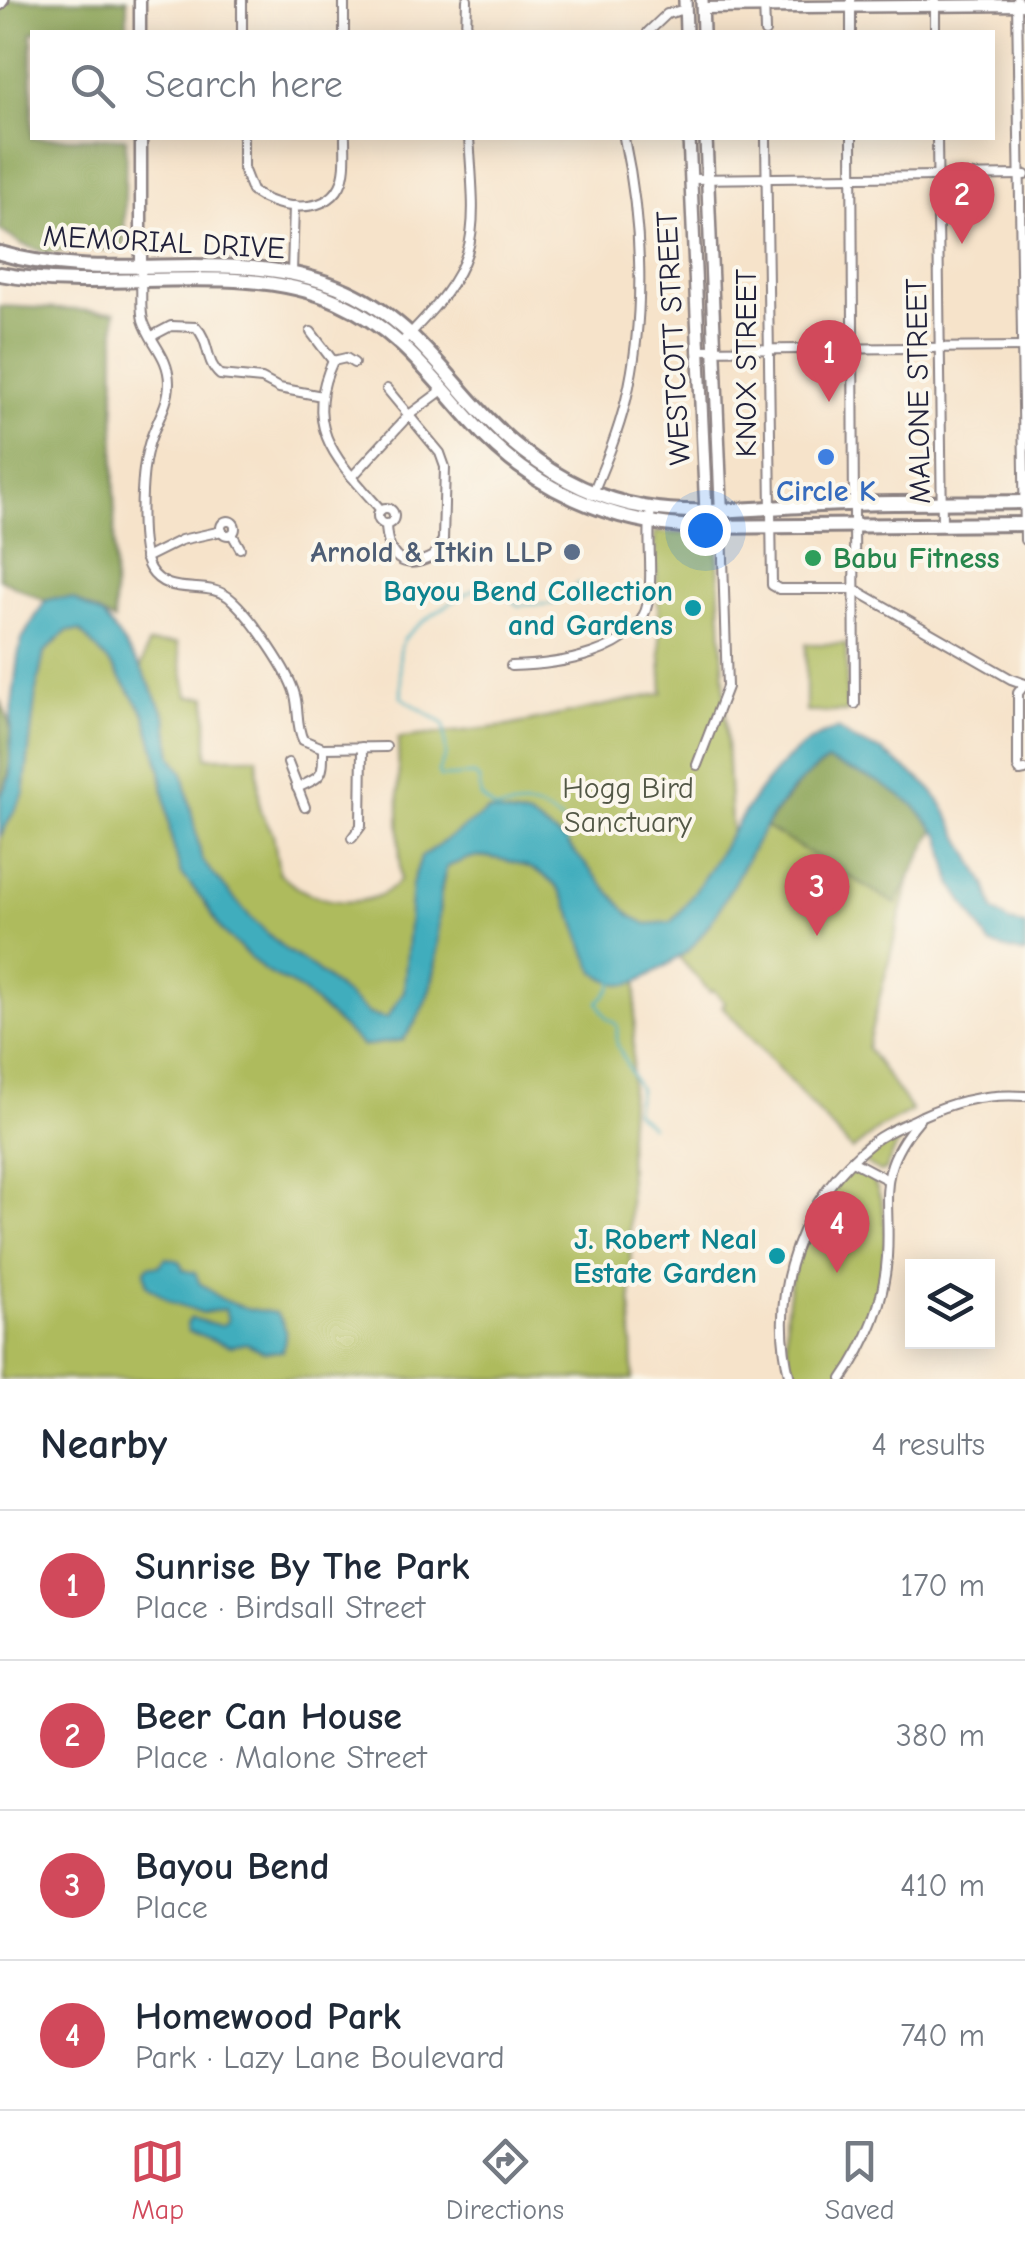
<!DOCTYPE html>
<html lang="en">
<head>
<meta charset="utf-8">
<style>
  :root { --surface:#fff; --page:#f2f2f3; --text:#1f2937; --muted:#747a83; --line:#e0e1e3; --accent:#d1495b }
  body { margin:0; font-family:"Comic Neue",sans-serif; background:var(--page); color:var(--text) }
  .controls { position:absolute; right:30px; bottom:30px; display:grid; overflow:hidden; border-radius:0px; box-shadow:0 5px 25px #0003 }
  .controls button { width:90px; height:90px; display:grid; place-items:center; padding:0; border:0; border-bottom:2px solid var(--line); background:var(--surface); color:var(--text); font:50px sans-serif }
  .you { position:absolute; left:705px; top:530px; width:35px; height:35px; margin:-25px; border:8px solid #fff; border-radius:50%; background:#1a73e8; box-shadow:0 0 0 15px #1a73e833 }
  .badge { display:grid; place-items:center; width:65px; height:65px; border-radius:50%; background:var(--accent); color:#fff; font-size:32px; font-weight:700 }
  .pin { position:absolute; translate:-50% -82px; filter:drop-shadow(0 2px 5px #0008) }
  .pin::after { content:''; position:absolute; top:52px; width:35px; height:30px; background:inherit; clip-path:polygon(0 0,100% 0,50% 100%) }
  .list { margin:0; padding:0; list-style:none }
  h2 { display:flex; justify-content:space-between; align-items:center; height:130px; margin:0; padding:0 40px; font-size:42px }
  h2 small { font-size:32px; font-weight:400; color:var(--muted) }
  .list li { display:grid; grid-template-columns:65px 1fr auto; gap:30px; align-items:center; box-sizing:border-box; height:150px; padding:0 40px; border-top:2px solid var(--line) }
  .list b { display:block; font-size:38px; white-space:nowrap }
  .list p { margin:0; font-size:32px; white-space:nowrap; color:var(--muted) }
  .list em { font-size:32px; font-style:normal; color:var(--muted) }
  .icon { flex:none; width:55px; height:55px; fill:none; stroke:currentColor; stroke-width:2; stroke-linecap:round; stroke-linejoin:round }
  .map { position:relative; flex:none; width:1025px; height:1379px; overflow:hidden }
  .search { position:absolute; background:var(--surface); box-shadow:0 5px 25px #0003; left:30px; right:30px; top:30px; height:110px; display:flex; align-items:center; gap:25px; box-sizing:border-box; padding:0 35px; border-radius:0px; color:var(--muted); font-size:38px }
  .sheet { height:730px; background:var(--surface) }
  nav { display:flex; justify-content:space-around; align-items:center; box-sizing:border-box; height:140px; border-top:2px solid var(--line); background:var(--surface); font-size:28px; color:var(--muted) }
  nav a { display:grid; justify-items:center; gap:5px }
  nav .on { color:var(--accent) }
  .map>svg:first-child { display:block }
  .green { fill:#aebb5d; stroke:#686e4c; stroke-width:2.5 }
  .forest { fill:#8aa354; stroke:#566248; stroke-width:2.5 }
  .water { fill:#3fadbd; stroke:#30687c; stroke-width:2.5 }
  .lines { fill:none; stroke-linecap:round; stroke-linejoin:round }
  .stream { stroke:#3fadbd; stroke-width:2.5 }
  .minor-casing { stroke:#8c8282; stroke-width:12 }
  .tertiary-casing { stroke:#8c8282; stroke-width:15 }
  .secondary-casing { stroke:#8c8282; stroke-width:16 }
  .primary-casing { stroke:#8c8282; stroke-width:18 }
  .minor { stroke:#fff; stroke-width:8 }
  .tertiary { stroke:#fff; stroke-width:10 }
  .secondary { stroke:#fff; stroke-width:11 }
  .primary { stroke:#fff; stroke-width:12 }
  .shop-dot { fill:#3f7fe0; stroke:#fbf7ec; stroke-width:4 }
  .service-dot { fill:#5c6f8a; stroke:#fbf7ec; stroke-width:4 }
  .leisure-dot { fill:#2e9e5b; stroke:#fbf7ec; stroke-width:4 }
  .culture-dot { fill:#0f9aa8; stroke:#fbf7ec; stroke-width:4 }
  .labels { text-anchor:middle; stroke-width:8; stroke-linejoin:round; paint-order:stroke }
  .street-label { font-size:30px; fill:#22223b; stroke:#fbf7ec }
  .shop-label { font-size:30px; font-weight:bold; fill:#366cbe; stroke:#fbf7ec }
  .service-label { font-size:30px; font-weight:bold; fill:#4e5e75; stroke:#fbf7ec; text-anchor:end }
  .leisure-label { font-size:30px; font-weight:bold; fill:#27864d; stroke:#fbf7ec; text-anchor:start }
  .culture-label { font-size:30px; font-weight:bold; fill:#0d838f; stroke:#fbf7ec; text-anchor:end }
  .park-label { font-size:30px; fill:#535847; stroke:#fbf7ec }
</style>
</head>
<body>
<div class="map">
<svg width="1025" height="1379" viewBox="0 0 1025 1379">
  <rect width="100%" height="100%" fill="#fbf7ec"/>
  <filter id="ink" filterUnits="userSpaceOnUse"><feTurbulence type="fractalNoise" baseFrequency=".01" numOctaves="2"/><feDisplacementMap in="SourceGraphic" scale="20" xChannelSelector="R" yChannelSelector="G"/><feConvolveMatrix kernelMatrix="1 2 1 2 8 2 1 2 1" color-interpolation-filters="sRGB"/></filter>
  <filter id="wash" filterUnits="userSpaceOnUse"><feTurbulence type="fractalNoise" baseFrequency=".0048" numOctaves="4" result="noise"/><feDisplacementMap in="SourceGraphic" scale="40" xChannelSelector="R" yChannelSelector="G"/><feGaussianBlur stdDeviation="2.25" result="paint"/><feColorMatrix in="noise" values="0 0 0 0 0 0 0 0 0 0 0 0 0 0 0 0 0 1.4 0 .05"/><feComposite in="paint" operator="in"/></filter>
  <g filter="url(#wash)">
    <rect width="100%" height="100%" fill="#f6e3ca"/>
    <!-- green -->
    <g class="green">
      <path d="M 654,532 L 717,535 L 733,867 C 747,857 752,845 762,830 C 779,804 800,778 827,761 C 861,764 915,801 936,827 L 912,869 L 867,1048 L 912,1111 L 880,1128 L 852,1150 L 722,1006 L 725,1003 L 713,990 L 710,992 L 676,954 C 567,1013 606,896 531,865 L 556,881 L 578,923 L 595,972 C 609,980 622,989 637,980 L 628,1136 L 633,1379 L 0,1379 L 0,837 L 24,793 L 36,691 L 44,653 L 67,631 L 80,631 L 114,668 L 145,714 L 161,771 L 171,837 L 181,873 L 204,901 L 222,931 L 265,971 L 300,989 L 363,1046 L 403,1040 C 420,1019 433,988 436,961 C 440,928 436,899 447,867 L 476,854 L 527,863 L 477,848 L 451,859 L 435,874 L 423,900 L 416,977 L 400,1023 L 400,998 L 387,1018 L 369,1014 L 315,969 L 283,948 L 251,918 L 202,861 L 183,773 L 172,756 L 166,717 L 141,668 L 148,644 L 177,643 L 188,696 L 207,697 L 207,757 L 257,757 L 260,811 L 273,833 L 279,872 C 307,905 371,914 400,880 L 398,738 L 508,726 L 663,693 Z"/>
      <path d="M 806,644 L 846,644 L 847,712 L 806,712 Z"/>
      <path d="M 898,1131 L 903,1134 L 885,1170 L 880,1172 L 863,1162 L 862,1157 Z"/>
      <path d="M 852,1171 L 871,1177 C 905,1235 872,1329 836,1379 L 794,1379 C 776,1319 791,1250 825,1199 C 833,1188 839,1177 852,1171 Z"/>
    </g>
    <!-- forest -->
    <g class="forest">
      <path d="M 0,0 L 127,0 L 127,32 L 32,32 L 32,138 L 126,138 L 124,251 L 84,248 L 46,253 L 21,244 L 0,230 Z"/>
      <path d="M 0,306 L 115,312 L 114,621 C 91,611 72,592 45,601 L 0,579 Z"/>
      <path d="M 0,701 C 17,731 15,767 0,798 Z"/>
      <path d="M 827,761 C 861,764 915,801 936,827 L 896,904 L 765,827 L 801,781 Z"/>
    </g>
    <!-- water -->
    <g class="water">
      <path d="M 55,598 L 73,599 L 104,617 L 141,668 L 166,717 L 172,756 L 183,773 L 202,861 L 251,918 L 283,948 L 315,969 L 369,1014 L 387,1018 L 404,991 L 412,884 L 421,857 L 488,811 L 529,817 L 564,840 L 631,916 L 647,924 L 671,922 C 723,866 759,750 838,729 L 855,741 L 882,751 L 927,785 L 942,804 L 987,887 L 994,911 L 1010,922 L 1025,925 L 1025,954 L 991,945 L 952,884 L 941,837 L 914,805 L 879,782 L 827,761 C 758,804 742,890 691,948 C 683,956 642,981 631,984 C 618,987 606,979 595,972 C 568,922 576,875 508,861 C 477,854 477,854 447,867 C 436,899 440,928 436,961 C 433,988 420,1019 403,1040 L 363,1046 L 300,989 L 265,971 L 222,931 L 204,901 L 181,873 L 171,837 L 161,771 L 145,714 L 114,668 L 80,631 L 67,631 L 44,653 L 36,691 L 24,793 L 0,837 L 0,798 L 10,776 L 11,716 L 18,656 L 22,639 L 45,601 Z"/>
      <path d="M 166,1258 L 180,1261 L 183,1270 L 195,1273 L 200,1284 C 210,1287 211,1293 220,1298 C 240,1308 253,1310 276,1313 C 287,1324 287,1336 282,1351 L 265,1352 L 246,1343 L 231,1346 L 188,1331 L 187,1324 L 191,1318 L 221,1326 L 228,1321 L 225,1309 L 203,1313 L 171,1302 L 147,1285 L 145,1270 L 149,1266 L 159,1266 Z"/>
    </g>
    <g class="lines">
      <!-- stream -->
      <g class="stream">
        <path d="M 567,842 L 567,826 C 540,803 529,804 496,810 L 481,797 L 479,780 L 475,775 L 440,777 L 438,772 L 446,755 L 444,724 L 401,697 C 404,680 395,658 403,641 C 411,625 472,590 489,581 C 502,588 507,600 520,606 C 532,601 545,608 557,602 C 564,599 572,589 578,583"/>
        <path d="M 614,980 L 611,989 L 598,1002 L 607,1018 L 617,1025 L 617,1044 L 639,1090 L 634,1111 L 651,1126"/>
      </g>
    </g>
  </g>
  <g filter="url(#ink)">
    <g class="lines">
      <!-- minor casing -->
      <g class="minor-casing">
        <g id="minor">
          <path d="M 242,0 L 242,32"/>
          <path d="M 344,0 L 344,32"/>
          <path d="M 764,0 L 765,32"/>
          <path d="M 851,0 L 851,32"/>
          <path d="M 935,0 L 935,32"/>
          <path d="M 1017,0 L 1025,540"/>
          <path d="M 466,32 L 467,0"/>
          <path d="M 648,32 L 667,14 L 685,9"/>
          <path d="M 243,138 L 243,168 L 252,191 C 274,209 325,216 340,186 C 347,172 345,153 345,138"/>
          <path d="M 766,138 L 772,585 L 779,589 L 854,589 L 1011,679 L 1025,684"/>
          <path d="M 852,138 L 855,704"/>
          <path d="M 937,138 L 942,525"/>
          <path d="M 691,179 L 1025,175"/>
          <path d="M 292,273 L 294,206"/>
          <path d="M 141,282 C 142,294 140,308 143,320 C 150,343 169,356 169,383 C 169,407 153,425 148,448 C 141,473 137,548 150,569 C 169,600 208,577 232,600 C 251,617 289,671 295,695 C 299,710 296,726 303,740 L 323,748 L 386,747"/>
          <path d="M 311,332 L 333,361"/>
          <path d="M 152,336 L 171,326 L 196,327 C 210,341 205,362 220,375 L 262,379 L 279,388 L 322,396"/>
          <path d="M 401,343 C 480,263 477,246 469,138"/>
          <path d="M 697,350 L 1025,347"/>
          <path d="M 354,363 L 346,358 L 333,361 C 301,429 339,462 381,510"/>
          <path d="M 352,477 L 409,415 L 444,389"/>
          <path d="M 592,495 C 605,464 618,433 626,400 C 646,316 642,222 624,138"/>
          <circle cx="386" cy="516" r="8"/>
          <circle cx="228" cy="528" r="7"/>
          <path d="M 386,524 C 387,556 402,573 433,556 L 443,540 L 445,467 L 440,453 L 387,389"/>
          <path d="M 232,534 L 240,548"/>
          <path d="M 145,558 L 181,540 L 222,531"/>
          <path d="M 511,666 C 554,665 638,655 648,602 C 654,572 646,539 651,509"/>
          <path d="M 1025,684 L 1018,693 L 1018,767 L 1020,771 L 1025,770"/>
          <path d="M 288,763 L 305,807"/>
          <path d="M 697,765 L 727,687 L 722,527"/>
          <path d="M 297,788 C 324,776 323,776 323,748"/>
          <path d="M 352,838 L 361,826 L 362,747"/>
          <path d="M 852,1161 L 886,1179"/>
          <path d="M 790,1379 C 767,1290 802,1197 874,1141 C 889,1130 905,1125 922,1116 C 954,1101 988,1093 1025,1096"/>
          <path d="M 842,1379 C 868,1342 884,1303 887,1257 C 891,1195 874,1173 919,1120"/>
        </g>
      </g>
      <!-- tertiary casing -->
      <g class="tertiary-casing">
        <g id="tertiary">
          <path d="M 140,0 L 140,32"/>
          <path d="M 0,4 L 3,0"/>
          <path d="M 702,8 L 1025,5"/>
          <path d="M 141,138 L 141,271"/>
        </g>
      </g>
      <!-- secondary casing -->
      <g class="secondary-casing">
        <g id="secondary">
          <path d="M 685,0 L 686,32"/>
          <path d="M 702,0 L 703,32"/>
          <path d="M 689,138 L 706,513 L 722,527"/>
          <path d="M 706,138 L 722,527"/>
        </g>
      </g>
      <!-- primary casing -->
      <g class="primary-casing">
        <g id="primary">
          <path d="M 0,253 C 111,286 229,244 338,287 C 423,321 455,398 523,451 C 625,531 703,510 820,505 C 888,502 957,503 1025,502"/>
          <path d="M 0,274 C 108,295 241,258 338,302 C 396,328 431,376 472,422 C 530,489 611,524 699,527 L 1025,524"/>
        </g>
      </g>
      <!-- minor -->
      <use href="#minor" class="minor"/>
      <!-- tertiary -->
      <use href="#tertiary" class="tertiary"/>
      <!-- secondary -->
      <use href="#secondary" class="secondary"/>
      <!-- primary -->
      <use href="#primary" class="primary"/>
    </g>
  </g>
  <!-- markers -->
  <circle class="shop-dot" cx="826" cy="457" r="10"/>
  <circle class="service-dot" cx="572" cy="552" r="10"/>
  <circle class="leisure-dot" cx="813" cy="558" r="10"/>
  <g class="culture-dot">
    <circle cx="693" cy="608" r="10"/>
    <circle cx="777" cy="1256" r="10"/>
  </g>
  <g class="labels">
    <!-- street labels -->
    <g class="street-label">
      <text transform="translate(164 242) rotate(3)" y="10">MEMORIAL DRIVE</text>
      <text transform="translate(673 338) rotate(-93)" y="10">WESTCOTT STREET</text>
      <text transform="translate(746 363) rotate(-90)" y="10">KNOX STREET</text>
      <text transform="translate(918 391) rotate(-91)" y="10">MALONE STREET</text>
    </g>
    <!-- shop labels -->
    <g class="shop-label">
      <text x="826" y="501">Circle K</text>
    </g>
    <!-- service labels -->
    <g class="service-label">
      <text x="552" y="562">Arnold &amp; Itkin LLP</text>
    </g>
    <!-- leisure labels -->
    <g class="leisure-label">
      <text x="833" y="568">Babu Fitness</text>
    </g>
    <!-- culture labels -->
    <g class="culture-label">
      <text x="673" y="601">Bayou Bend Collection<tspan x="673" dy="34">and Gardens</tspan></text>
      <text x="757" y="1249">J. Robert Neal<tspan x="757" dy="34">Estate Garden</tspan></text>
    </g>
    <!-- park labels -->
    <g class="park-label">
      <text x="628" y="798">Hogg Bird<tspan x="628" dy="34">Sanctuary</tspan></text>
    </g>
  </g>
</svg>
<div class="controls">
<button><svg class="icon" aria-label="layers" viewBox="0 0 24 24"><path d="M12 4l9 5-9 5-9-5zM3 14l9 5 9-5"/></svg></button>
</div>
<div class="you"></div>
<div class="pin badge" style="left:829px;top:402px">1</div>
<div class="pin badge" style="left:962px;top:244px">2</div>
<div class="pin badge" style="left:817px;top:936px">3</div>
<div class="pin badge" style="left:837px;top:1273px">4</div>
<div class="search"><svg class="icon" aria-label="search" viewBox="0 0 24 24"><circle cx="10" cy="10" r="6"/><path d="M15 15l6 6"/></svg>Search here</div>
</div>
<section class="sheet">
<h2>Nearby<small>4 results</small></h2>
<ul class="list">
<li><span class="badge">1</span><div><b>Sunrise By The Park</b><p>Place · Birdsall Street</p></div><em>170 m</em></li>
<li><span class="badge">2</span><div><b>Beer Can House</b><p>Place · Malone Street</p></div><em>380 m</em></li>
<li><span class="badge">3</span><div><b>Bayou Bend</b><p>Place</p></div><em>410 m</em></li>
<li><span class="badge">4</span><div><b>Homewood Park</b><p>Park · Lazy Lane Boulevard</p></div><em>740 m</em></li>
</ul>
</section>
<nav>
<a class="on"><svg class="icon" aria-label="map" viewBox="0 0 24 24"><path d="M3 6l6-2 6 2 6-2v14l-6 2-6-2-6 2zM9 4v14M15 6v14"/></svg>Map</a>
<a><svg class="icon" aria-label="directions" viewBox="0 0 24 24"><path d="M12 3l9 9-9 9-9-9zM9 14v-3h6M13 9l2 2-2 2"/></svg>Directions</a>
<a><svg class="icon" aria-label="saved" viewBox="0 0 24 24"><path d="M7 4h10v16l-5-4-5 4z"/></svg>Saved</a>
</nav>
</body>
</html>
